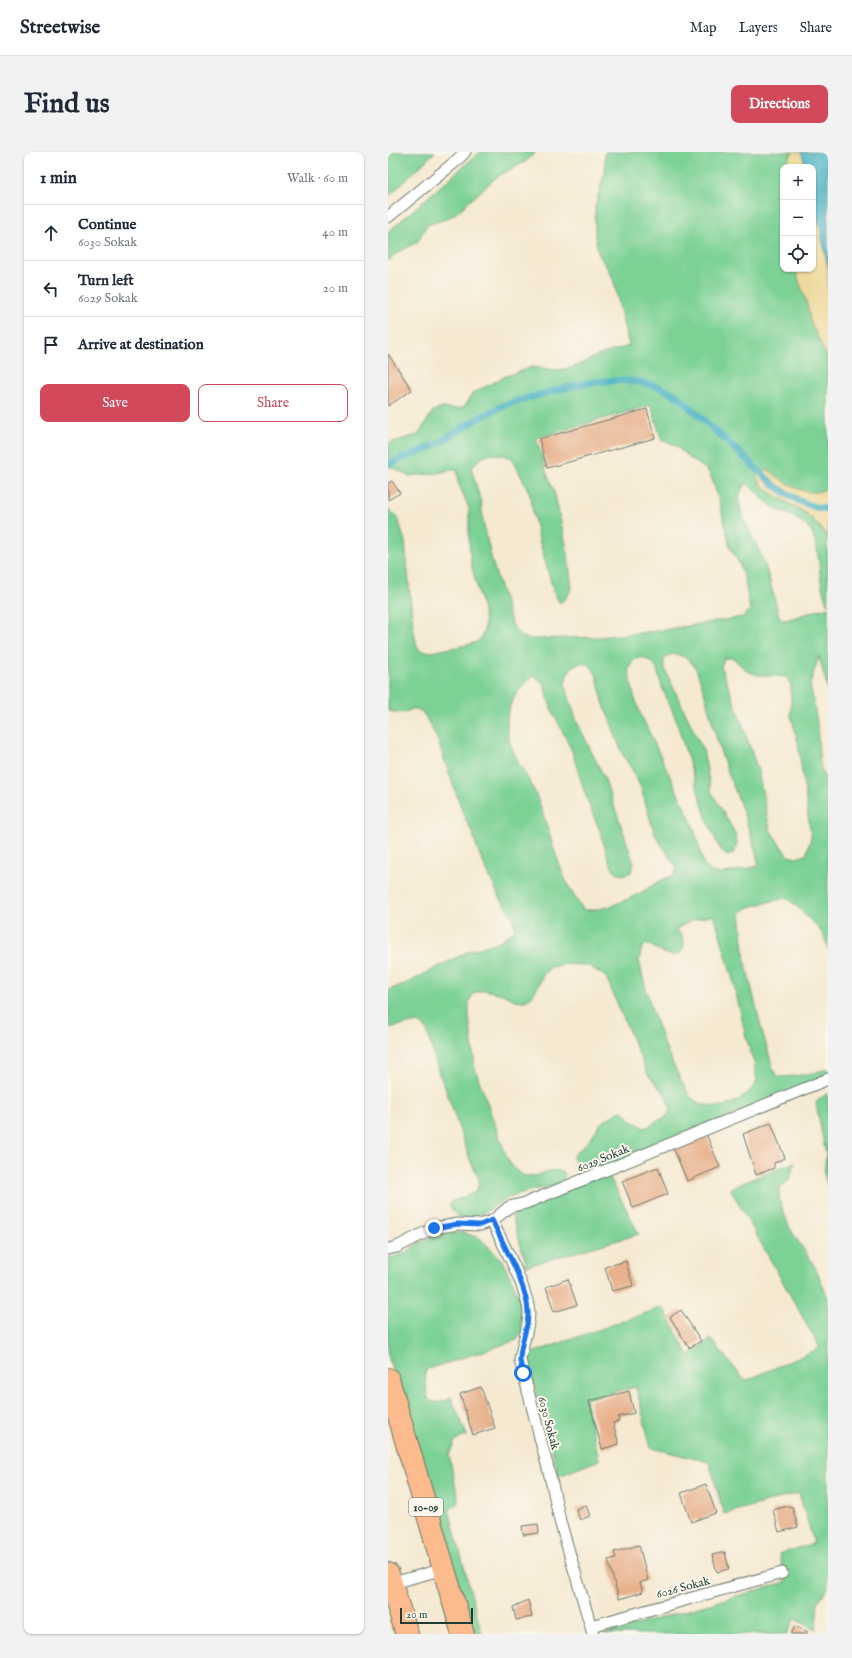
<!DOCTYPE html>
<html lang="en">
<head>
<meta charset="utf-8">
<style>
  :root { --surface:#fff; --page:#f2f2f3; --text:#1f2937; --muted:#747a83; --line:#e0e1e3; --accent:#d1495b }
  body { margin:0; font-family:"IM FELL English",serif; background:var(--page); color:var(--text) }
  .controls { position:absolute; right:12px; top:12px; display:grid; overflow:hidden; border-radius:8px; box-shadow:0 1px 3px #0004 }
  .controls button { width:36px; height:36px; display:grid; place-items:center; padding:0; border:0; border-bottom:1px solid var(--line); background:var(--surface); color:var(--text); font:20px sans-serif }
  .scale { position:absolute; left:12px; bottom:10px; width:73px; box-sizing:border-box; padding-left:4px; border:2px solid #1f3d34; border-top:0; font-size:11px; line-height:14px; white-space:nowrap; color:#1f3d34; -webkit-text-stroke:3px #fbf7ec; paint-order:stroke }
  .stop { position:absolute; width:12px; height:12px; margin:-9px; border:3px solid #1a73e8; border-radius:50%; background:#fff }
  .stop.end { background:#1a73e8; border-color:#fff; box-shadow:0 1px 4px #0008 }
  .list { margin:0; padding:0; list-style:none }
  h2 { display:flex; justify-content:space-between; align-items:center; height:52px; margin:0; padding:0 16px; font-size:17px }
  h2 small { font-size:13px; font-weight:400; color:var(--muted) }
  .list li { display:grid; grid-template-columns:26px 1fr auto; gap:12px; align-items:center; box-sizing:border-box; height:56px; padding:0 16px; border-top:1px solid var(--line) }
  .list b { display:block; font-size:15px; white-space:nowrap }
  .list p { margin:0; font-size:13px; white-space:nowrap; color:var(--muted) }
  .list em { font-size:13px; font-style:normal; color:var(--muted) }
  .actions { display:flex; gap:8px; padding:12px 16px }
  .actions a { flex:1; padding:9px 0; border:1px solid var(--accent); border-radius:8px; text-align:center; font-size:14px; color:var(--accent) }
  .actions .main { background:var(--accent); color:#fff }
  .icon { flex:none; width:22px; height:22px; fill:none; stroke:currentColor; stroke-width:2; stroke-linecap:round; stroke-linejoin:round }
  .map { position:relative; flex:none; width:440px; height:1482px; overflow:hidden; border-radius:8px }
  header { display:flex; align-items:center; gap:24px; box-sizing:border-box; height:56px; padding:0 20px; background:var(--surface); border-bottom:1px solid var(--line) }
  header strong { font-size:19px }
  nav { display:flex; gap:22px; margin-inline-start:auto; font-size:14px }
  .intro { display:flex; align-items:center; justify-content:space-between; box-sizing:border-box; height:96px; padding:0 24px }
  h1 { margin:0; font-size:28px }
  .button { padding:10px 18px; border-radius:8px; background:var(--accent); color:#fff; font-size:14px; font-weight:700 }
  main { display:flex; gap:24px; padding:0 24px }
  aside { flex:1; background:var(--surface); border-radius:8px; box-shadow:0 1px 3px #0004 }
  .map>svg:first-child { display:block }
  .green { fill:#7bd195; stroke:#4d8764; fill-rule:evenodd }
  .sand { fill:#eeda9e; stroke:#868c69 }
  .water { fill:#44b0c2; stroke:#32767b }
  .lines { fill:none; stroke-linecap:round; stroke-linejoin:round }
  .stream { stroke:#44b0c2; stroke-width:7 }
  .building { fill:#e8b08b }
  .lane-casing { stroke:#6a796b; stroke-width:13 }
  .primary-casing { stroke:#6a796b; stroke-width:24 }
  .lane { stroke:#fff; stroke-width:11 }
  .primary { stroke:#fbbb8d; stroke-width:22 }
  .route { stroke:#1a73e8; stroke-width:5 }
  .labels { text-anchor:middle; stroke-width:4; stroke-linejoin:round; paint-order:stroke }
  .shield { fill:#fbf7ec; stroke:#61756b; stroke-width:1 }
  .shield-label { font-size:11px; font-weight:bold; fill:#1f3d34 }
  .street-label { font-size:12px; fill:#1f3d34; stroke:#fbf7ec }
</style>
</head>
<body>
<header>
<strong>Streetwise</strong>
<nav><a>Map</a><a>Layers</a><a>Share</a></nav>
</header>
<div class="intro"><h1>Find us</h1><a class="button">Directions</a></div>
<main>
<aside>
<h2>1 min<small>Walk · 60 m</small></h2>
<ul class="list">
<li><svg class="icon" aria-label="ahead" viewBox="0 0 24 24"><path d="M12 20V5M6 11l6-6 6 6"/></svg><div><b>Continue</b><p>6030 Sokak</p></div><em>40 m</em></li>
<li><svg class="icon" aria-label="left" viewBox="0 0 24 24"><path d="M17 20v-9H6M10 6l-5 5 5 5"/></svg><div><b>Turn left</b><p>6029 Sokak</p></div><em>20 m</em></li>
<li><svg class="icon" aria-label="arrive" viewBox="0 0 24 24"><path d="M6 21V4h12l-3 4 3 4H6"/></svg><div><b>Arrive at destination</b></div></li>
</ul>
<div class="actions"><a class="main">Save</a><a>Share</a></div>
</aside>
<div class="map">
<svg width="440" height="1482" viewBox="0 0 440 1482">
  <rect width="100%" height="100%" fill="#fbf7ec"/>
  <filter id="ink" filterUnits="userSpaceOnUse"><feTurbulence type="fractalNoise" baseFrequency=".025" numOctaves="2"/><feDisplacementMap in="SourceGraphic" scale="8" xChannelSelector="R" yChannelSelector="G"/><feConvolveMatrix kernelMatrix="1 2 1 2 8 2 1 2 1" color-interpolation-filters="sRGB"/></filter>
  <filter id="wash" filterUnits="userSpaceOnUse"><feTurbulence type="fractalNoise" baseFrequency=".012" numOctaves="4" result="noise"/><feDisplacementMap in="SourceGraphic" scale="16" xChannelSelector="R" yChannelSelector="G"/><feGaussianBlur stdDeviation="0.9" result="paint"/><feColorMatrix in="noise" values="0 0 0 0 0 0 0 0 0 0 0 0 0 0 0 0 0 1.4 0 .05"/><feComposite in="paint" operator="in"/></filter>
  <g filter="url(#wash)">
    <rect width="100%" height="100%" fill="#f5e9d2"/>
    <!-- green -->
    <g class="green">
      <path d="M 0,0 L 47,0 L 0,45 Z"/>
      <path d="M 92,0 L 148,0 L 137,10 L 110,24 L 67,62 L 58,67 L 39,73 L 30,89 L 5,104 L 0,110 L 0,80 Z"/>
      <path d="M 217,0 L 405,0 L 393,19 L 391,43 L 395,74 L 395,117 L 407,117 L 419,152 L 423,171 L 440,207 L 440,335 C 422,351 394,330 381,318 L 371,330 L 386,343 L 420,363 L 439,384 L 440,453 C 429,433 434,402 424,381 C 418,368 395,361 383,354 C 374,347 368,338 358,331 C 352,337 350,346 352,354 C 355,370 364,382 370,396 C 380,418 385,442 391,464 L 394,468 L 398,468 L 440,455 L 440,539 L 431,504 L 422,532 L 429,570 L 432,612 L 440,635 L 440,797 C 436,777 425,772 412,758 C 407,753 404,749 397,746 L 368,753 L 359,756 L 352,761 L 357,809 L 373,875 L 386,920 L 391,925 C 410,924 423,923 440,916 L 440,924 L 199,1022 L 184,1005 L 202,987 L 213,971 L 230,960 L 235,959 L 244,969 L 257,976 L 265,972 L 268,969 L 277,966 L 283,958 L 278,944 L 259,921 L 218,825 L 201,814 L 197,813 L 177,812 L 163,815 L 156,822 L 147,840 L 141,847 L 136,849 L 127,848 L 114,842 L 96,838 L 86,841 L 81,850 L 81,865 L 87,917 L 119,1006 C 141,1045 159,1007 177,1022 L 174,1031 L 170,1033 C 155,1036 138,1039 124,1044 C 107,1051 72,1085 62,1052 L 65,1049 L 88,1040 L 91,1032 L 91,1027 L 82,1008 L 57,935 L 51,922 L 39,879 L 37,875 L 29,870 L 0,876 L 0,838 L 19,831 L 81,799 L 110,790 L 127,778 L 125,766 L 110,743 L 90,699 L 85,682 L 76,664 L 48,584 L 34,559 L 24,557 L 15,561 L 0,559 L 0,356 L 10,366 L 17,390 L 25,474 L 29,495 L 33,499 L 43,500 L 83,492 L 92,488 L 96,479 L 97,469 L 94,454 L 83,411 L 81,391 L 81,356 L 70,330 L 69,316 L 50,321 L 21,324 L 0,313 L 0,291 L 30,283 L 45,259 L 55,256 L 65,257 L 74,256 L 78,253 L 85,241 L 116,225 L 144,215 L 169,218 L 184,216 L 211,203 L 241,194 L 233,162 L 227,134 L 224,124 L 210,101 L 207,83 L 207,56 L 217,18 ZM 263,253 L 274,289 L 278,289 L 287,293 L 300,305 L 315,315 L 322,322 L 331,348 L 342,395 L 351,411 L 357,429 L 362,458 L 355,465 L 269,479 L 211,485 L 151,487 L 141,487 L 132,484 L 126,476 L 122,467 L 104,409 L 95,370 L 93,350 L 83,316 C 96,300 106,300 124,306 L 141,340 L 149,380 L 164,434 L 167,443 L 172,451 L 179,445 L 184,436 L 179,397 L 166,339 L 159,322 L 148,286 ZM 284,502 C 296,503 301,507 307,515 C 319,543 324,573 333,601 C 346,638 363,675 371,714 L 333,722 L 324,720 L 316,713 L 305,673 L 253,563 L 246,544 L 240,516 L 246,508 L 255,505 L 264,510 L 269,518 L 275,538 L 287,565 L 319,668 L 332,697 L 339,704 L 347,700 L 349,690 L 347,681 L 323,639 L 315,598 L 276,516 L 276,507 ZM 336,506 L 345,506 L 359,519 L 370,523 L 399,525 L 403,534 L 403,563 L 410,591 L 423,685 L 418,703 L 408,706 L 399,703 L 382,678 L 370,619 L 354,571 L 333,515 ZM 193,511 L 202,513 L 208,522 L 215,550 L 235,603 L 245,619 L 253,636 L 267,683 L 289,716 L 285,724 C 272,727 263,735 252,741 C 234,750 216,759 196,758 C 170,727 163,680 148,643 C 139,620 119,599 119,573 C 118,554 131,534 146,524 L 155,530 L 163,556 L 184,599 L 198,645 L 213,682 L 221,709 L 225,717 L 233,723 L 242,721 L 246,712 L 236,682 L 216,625 L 189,570 L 177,533 L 179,522 L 185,514 ZM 324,763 L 329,772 L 345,828 L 358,885 L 366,911 L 369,930 C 356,948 337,960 315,952 C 311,951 305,948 302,945 C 300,942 299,939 298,937 C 275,898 261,853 251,809 L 253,799 L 257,792 C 272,796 275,806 292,802 L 296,794 L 294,784 L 288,777 L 305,768 Z"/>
      <path d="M 440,941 L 440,1036 L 436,1022 L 438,1003 L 428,952 L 430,948 Z"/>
      <path d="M 407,1010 L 402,1026 L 392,1037 L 391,1047 L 401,1075 L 427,1115 L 440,1146 L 440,1265 L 436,1265 L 439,1274 L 440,1295 L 440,1435 L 430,1450 L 428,1477 L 406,1467 L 399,1482 L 216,1482 L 398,1430 L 391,1402 L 426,1391 L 411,1341 L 336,1362 L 321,1310 L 263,1296 L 248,1235 L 197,1247 L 211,1308 L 171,1324 L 138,1203 L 275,1155 L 301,1204 L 323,1187 L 357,1229 L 432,1196 L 342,1036 Z"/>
      <path d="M 219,1020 L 251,1082 L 139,1114 L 124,1064 L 137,1056 Z"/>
      <path d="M 77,1081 L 92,1086 L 114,1108 L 131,1144 L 134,1179 L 129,1188 L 37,1218 L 39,1243 L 41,1248 C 50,1252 56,1251 63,1245 L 79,1283 L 67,1289 L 61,1303 L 71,1351 L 61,1358 L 94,1482 L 81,1482 L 0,1203 L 0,1106 C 16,1105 23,1095 37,1088 C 50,1082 63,1081 77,1081 Z"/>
    </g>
    <!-- sand -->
    <g class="sand">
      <path d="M 405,0 L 413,0 L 418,15 L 395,15 L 395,74 L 393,52 L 389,33 L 393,19 Z"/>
      <path d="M 425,42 L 440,116 L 440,207 L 423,171 L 419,152 L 407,117 L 425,117 Z"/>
      <path d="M 376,318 L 381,318 C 394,329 422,350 440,335 L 440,385 C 434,376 427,369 419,362 C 406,352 374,341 369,325 L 372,321 Z"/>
    </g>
    <!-- water -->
    <path class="water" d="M 413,0 L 440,0 L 440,116 L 425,43 L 425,15 L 418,15 Z"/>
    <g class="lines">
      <!-- stream -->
      <path class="stream" d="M 2,312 C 16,304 33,301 47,293 C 69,280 90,265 113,255 C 125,249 138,247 151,243 C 198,229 248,218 292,246 L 387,334 L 411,349 L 427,355 L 440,357"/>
    </g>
    <g id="blocks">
      <!-- building -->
      <g class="building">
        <path d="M 0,202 L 24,238 L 0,254 Z"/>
        <path d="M 259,257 L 267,286 L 159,316 L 151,287 Z"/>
        <path d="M 4,329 L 12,341 L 0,348 L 0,331 Z"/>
        <path d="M 383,971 L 397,1006 L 386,1011 L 386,1016 L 368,1023 L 355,982 Z"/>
        <path d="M 318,982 L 332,1015 L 299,1029 L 285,995 Z"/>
        <path d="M 270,1015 L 280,1042 L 245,1056 L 234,1029 Z"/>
        <path d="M 238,1109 L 245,1134 L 224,1139 L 217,1115 Z"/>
        <path d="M 180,1127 L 189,1153 L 166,1160 L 158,1135 Z"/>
        <path d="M 293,1158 L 313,1189 L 301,1196 L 282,1165 Z"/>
        <path d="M 93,1235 L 107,1276 L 85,1283 L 72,1242 Z"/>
        <path d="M 241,1239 L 246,1261 L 230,1265 L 231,1269 L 225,1271 L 231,1292 L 214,1297 L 201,1249 Z"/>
        <path d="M 318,1332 L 328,1361 L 303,1370 L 293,1341 Z"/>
        <path d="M 198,1353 L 202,1364 L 192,1368 L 188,1357 Z"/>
        <path d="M 400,1354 L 404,1355 L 410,1375 L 391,1380 L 385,1358 Z"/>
        <path d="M 150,1372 L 151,1381 L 135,1383 L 134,1374 Z"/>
        <path d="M 251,1393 L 260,1428 L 252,1431 L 255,1440 L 231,1447 L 220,1408 L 228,1406 L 226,1400 Z"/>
        <path d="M 337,1400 L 341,1417 L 329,1420 L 324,1403 Z"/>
        <path d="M 140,1448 L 144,1465 L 128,1468 L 125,1455 Z"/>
        <path d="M 407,1474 L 420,1480 L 418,1482 L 403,1482 Z"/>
      </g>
    </g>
  </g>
  <g filter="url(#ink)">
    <use href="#blocks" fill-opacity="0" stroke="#6a796b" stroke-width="1"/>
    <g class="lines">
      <!-- lane casing -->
      <g class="lane-casing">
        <g id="lane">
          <path d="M 0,65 L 67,10 L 77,0"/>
          <path d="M 104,1069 C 115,1092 139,1136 141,1160 C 141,1176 134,1192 132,1208 L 164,1332 L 172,1369 L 205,1482"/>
          <path d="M 0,1097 L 9,1095 L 46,1076 L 70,1072 L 92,1073 L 104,1069 L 121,1055 L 138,1051 L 440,927"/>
          <path d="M 1,1432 L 56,1417"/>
          <path d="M 203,1474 L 394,1421"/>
        </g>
      </g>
      <!-- primary casing -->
      <g class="primary-casing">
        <g id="primary">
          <path d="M 0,1227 L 75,1482"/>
          <path d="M 0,1422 L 19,1482"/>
        </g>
      </g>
      <!-- lane -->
      <use href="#lane" class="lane"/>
      <!-- primary -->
      <use href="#primary" class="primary"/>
    </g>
  </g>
  <g class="lines" filter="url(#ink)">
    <!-- route -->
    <path class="route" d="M 46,1076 L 70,1072 L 92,1073 L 104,1068 C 115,1092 140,1136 140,1160 C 141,1177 131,1192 132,1209 C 133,1213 134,1217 135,1221"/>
  </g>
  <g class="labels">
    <!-- shield labels -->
    <rect class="shield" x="21" y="1346" width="34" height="18" rx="3"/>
    <g class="shield-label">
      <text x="38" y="1359">10-09</text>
    </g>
    <!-- street labels -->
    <g class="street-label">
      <text transform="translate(215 1006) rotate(-22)" y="4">6029 Sokak</text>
      <text transform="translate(161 1271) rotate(75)" y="4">6030 Sokak</text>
      <text transform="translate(295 1435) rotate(-15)" y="4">6026 Sokak</text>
    </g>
  </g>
</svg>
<div class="controls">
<button>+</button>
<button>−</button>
<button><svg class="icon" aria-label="locate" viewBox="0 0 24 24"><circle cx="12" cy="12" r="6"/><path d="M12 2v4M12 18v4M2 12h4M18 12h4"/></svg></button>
</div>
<div class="scale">20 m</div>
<div class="stop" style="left:135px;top:1221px"></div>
<div class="stop end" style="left:46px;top:1076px"></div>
</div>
</main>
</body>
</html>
